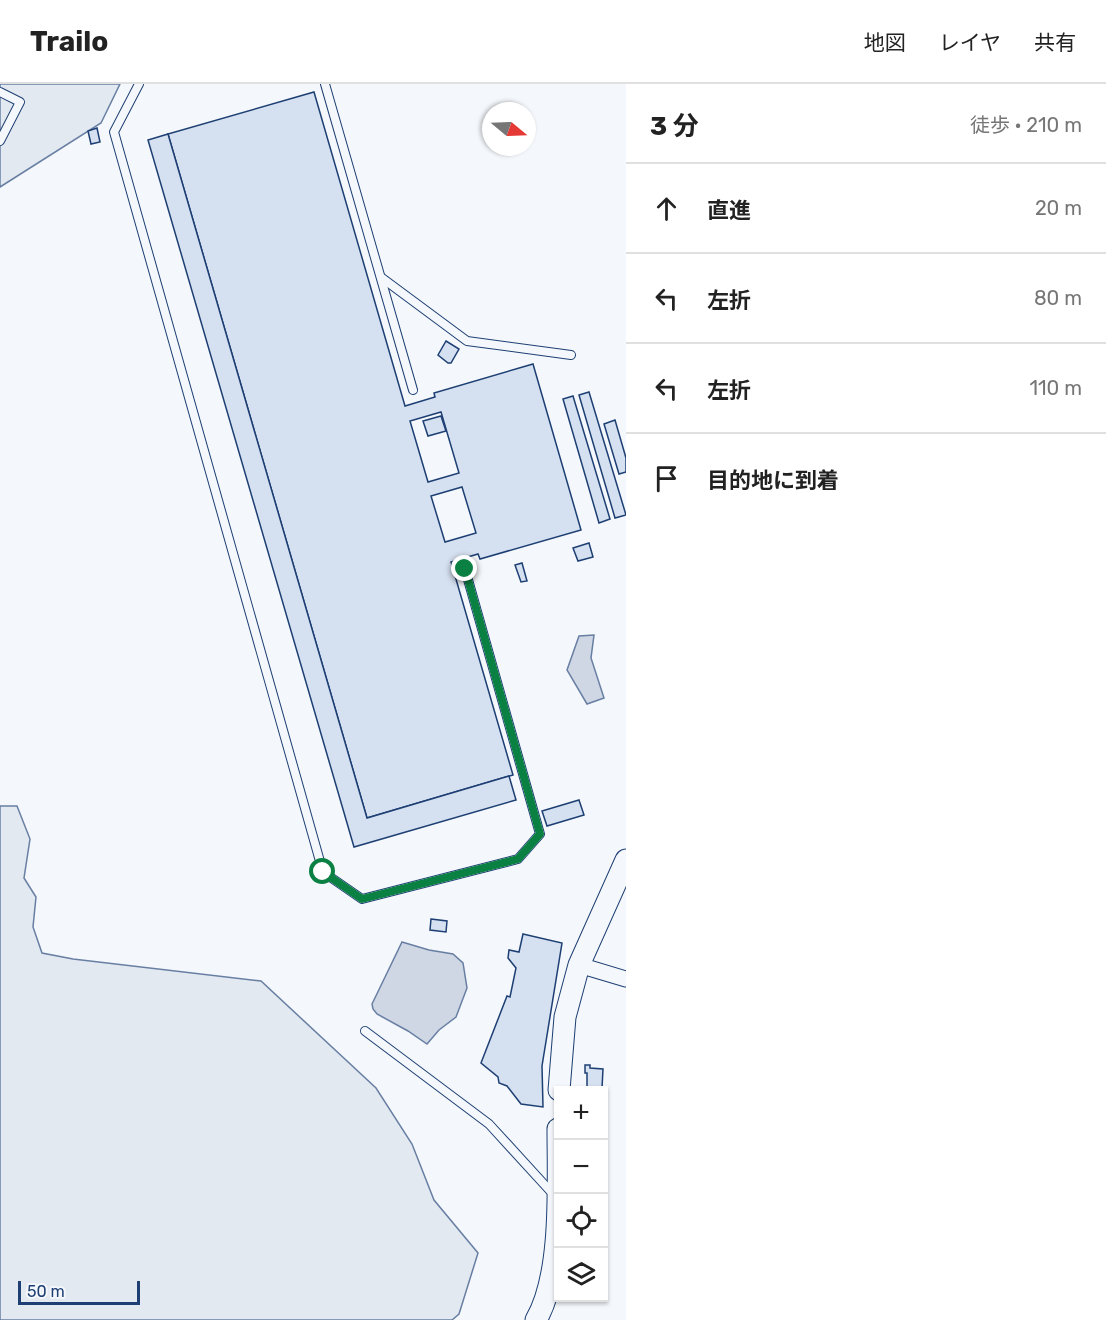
<!DOCTYPE html>
<html lang="ja">
<head>
<meta charset="utf-8">
<style>
  :root { --surface:#fff; --page:#f2f2f2; --text:#222; --muted:#767676; --line:#e0e0e0 }
  body { margin:0; font-family:Rubik,"Noto Sans JP",sans-serif; background:var(--page); color:var(--text) }
  .controls { position:absolute; right:18px; bottom:18px; display:grid; overflow:hidden; border-radius:0px; box-shadow:0 2px 4px #0004 }
  .controls button { width:54px; height:54px; display:grid; place-items:center; padding:0; border:0; border-bottom:2px solid var(--line); background:var(--surface); color:var(--text); font:30px sans-serif }
  .compass { position:absolute; left:482px; top:18px; width:54px; height:54px; border-radius:50%; background:var(--surface); box-shadow:0 2px 4px #0004; rotate:109deg }
  .scale { position:absolute; left:18px; bottom:15px; width:122px; box-sizing:border-box; padding-left:6px; border:3px solid #1d3f73; border-top:0; font-size:16px; line-height:21px; white-space:nowrap; color:#1d3f73; -webkit-text-stroke:4px #f4f7fb; paint-order:stroke }
  .stop { position:absolute; width:18px; height:18px; margin:-14px; border:4px solid #0b8043; border-radius:50%; background:#fff }
  .stop.end { background:#0b8043; border-color:#fff; box-shadow:0 2px 6px #0008 }
  .list { margin:0; padding:0; list-style:none }
  h2 { display:flex; justify-content:space-between; align-items:center; height:78px; margin:0; padding:0 24px; font-size:26px }
  h2 small { font-size:20px; font-weight:400; color:var(--muted) }
  .list li { display:grid; grid-template-columns:39px 1fr auto; gap:18px; align-items:center; box-sizing:border-box; height:90px; padding:0 24px; border-top:2px solid var(--line) }
  .list b { display:block; font-size:22px; white-space:nowrap }
  .list em { font-size:20px; font-style:normal; color:var(--muted) }
  .icon { flex:none; width:33px; height:33px; fill:none; stroke:currentColor; stroke-width:2; stroke-linecap:round; stroke-linejoin:round }
  .map { position:relative; flex:none; width:626px; height:1236px; overflow:hidden }
  header { display:flex; align-items:center; gap:36px; box-sizing:border-box; height:84px; padding:0 30px; background:var(--surface); border-bottom:2px solid var(--line) }
  header strong { font-size:28px }
  nav { display:flex; gap:33px; margin-inline-start:auto; font-size:21px }
  main { display:flex }
  aside { flex:1; background:var(--surface) }
  .map>svg:first-child { display:block }
  .green { fill:#e3e9f0; stroke:#687fa3; stroke-width:1.5 }
  .water { fill:#cfd7e4; stroke:#687fa3; stroke-width:1.5 }
  .building { fill:#d5e0f0; stroke:#1d3f73; stroke-width:1.5; fill-rule:evenodd }
  .lines { fill:none; stroke-linecap:round; stroke-linejoin:round }
  .lane-casing { stroke:#1d3f73; stroke-width:10 }
  .street-casing { stroke:#1d3f73; stroke-width:17 }
  .secondary-casing { stroke:#1d3f73; stroke-width:23 }
  .lane { stroke:#f4f7fb; stroke-width:8 }
  .street { stroke:#f4f7fb; stroke-width:15 }
  .secondary { stroke:#f4f7fb; stroke-width:21 }
  .route { stroke:#0b8043; stroke-width:8 }
</style>
</head>
<body>
<header>
<strong>Trailo</strong>
<nav><a>地図</a><a>レイヤ</a><a>共有</a></nav>
</header>
<main>
<div class="map">
<svg width="626" height="1236" viewBox="0 0 626 1236">
  <rect width="100%" height="100%" fill="#f4f7fb"/>
  <!-- green -->
  <g class="green">
    <path d="M 0,0 L 120,0 L 101,39 L 0,103 Z"/>
    <path d="M 0,722 L 17,722 L 30,755 L 24,794 L 36,813 L 33,843 L 42,869 L 73,875 L 261,897 L 376,1004 L 412,1060 L 434,1116 L 478,1169 L 459,1230 L 452,1236 L 0,1236 Z"/>
  </g>
  <!-- water -->
  <g class="water">
    <path d="M 594,551 L 591,574 L 604,614 L 587,620 L 567,586 L 579,552 Z"/>
    <path d="M 402,858 L 429,866 L 453,870 L 463,879 L 467,904 L 456,933 L 439,946 L 427,960 L 408,947 L 377,930 L 373,925 L 372,920 Z"/>
  </g>
  <!-- building -->
  <g class="building">
    <path d="M 314,8 L 405,322 L 435,313 L 434,309 L 533,280 L 581,446 L 480,475 L 478,470 L 451,478 L 513,691 L 367,734 L 168,50 ZM 441,328 L 459,389 L 428,398 L 410,337 ZM 462,403 L 476,449 L 445,458 L 431,412 Z"/>
    <path d="M 97,44 L 100,58 L 91,60 L 88,47 Z"/>
    <path d="M 168,50 L 367,734 L 509,692 L 516,716 L 354,763 L 148,56 Z"/>
    <path d="M 446,257 L 459,265 L 451,279 L 448,279 L 438,271 Z"/>
    <path d="M 589,308 L 626,431 L 615,434 L 579,311 Z"/>
    <path d="M 573,312 L 610,435 L 599,439 L 563,315 Z"/>
    <path d="M 441,332 L 446,347 L 428,352 L 423,337 Z"/>
    <path d="M 615,336 L 626,374 L 626,388 L 619,390 L 604,340 Z"/>
    <path d="M 589,459 L 593,473 L 578,477 L 573,464 Z"/>
    <path d="M 522,479 L 527,497 L 521,498 L 515,481 Z"/>
    <path d="M 579,716 L 584,731 L 547,742 L 542,727 Z"/>
    <path d="M 431,835 L 447,837 L 446,848 L 430,846 Z"/>
    <path d="M 523,850 L 562,859 L 542,982 L 543,1023 L 521,1020 L 507,1002 L 499,999 L 498,993 L 481,979 L 507,912 L 510,913 L 516,884 L 508,874 L 509,866 L 519,868 Z"/>
    <path d="M 585,981 L 590,981 L 590,984 L 603,985 L 602,1004 L 587,1003 L 587,989 L 585,989 Z"/>
  </g>
  <g class="lines">
    <!-- lane casing -->
    <g class="lane-casing">
      <g id="lane">
        <path d="M 139,0 L 114,48 L 323,788 L 362,815 L 518,775 L 540,750 L 465,485"/>
        <path d="M 325,0 L 413,306"/>
        <path d="M 0,8 L 20,18 L 0,57"/>
        <path d="M 382,194 L 467,257 L 571,271"/>
        <path d="M 365,947 L 489,1040 L 553,1110"/>
      </g>
    </g>
    <!-- street casing -->
    <g class="street-casing">
      <path id="street" d="M 579,881 L 626,895"/>
    </g>
    <!-- secondary casing -->
    <g class="secondary-casing">
      <g id="secondary">
        <path d="M 559,1006 L 565,933 L 579,881 L 626,776"/>
        <path d="M 536,1236 C 563,1190 558,1099 558,1045"/>
      </g>
    </g>
    <!-- lane -->
    <use href="#lane" class="lane"/>
    <!-- street -->
    <use href="#street" class="street"/>
    <!-- secondary -->
    <use href="#secondary" class="secondary"/>
  </g>
  <g class="lines">
    <!-- route -->
    <path class="route" d="M 323,788 L 362,815 L 518,775 L 540,750 L 465,485"/>
  </g>
</svg>
<div class="controls">
<button>+</button>
<button>−</button>
<button><svg class="icon" aria-label="locate" viewBox="0 0 24 24"><circle cx="12" cy="12" r="6"/><path d="M12 2v4M12 18v4M2 12h4M18 12h4"/></svg></button>
<button><svg class="icon" aria-label="layers" viewBox="0 0 24 24"><path d="M12 4l9 5-9 5-9-5zM3 14l9 5 9-5"/></svg></button>
</div>
<svg class="compass" viewBox="-18 -18 36 36"><path d="M0-13l5 13h-10z" fill="#e53935"/><path d="M0 13l5-13h-10z" fill="#767676"/></svg>
<div class="scale">50 m</div>
<div class="stop" style="left:323px;top:788px"></div>
<div class="stop end" style="left:465px;top:485px"></div>
</div>
<aside>
<h2>3 分<small>徒歩 · 210 m</small></h2>
<ul class="list">
<li><svg class="icon" aria-label="ahead" viewBox="0 0 24 24"><path d="M12 20V5M6 11l6-6 6 6"/></svg><div><b>直進</b></div><em>20 m</em></li>
<li><svg class="icon" aria-label="left" viewBox="0 0 24 24"><path d="M17 20v-9H6M10 6l-5 5 5 5"/></svg><div><b>左折</b></div><em>80 m</em></li>
<li><svg class="icon" aria-label="left" viewBox="0 0 24 24"><path d="M17 20v-9H6M10 6l-5 5 5 5"/></svg><div><b>左折</b></div><em>110 m</em></li>
<li><svg class="icon" aria-label="arrive" viewBox="0 0 24 24"><path d="M6 21V4h12l-3 4 3 4H6"/></svg><div><b>目的地に到着</b></div></li>
</ul>
</aside>
</main>
</body>
</html>
